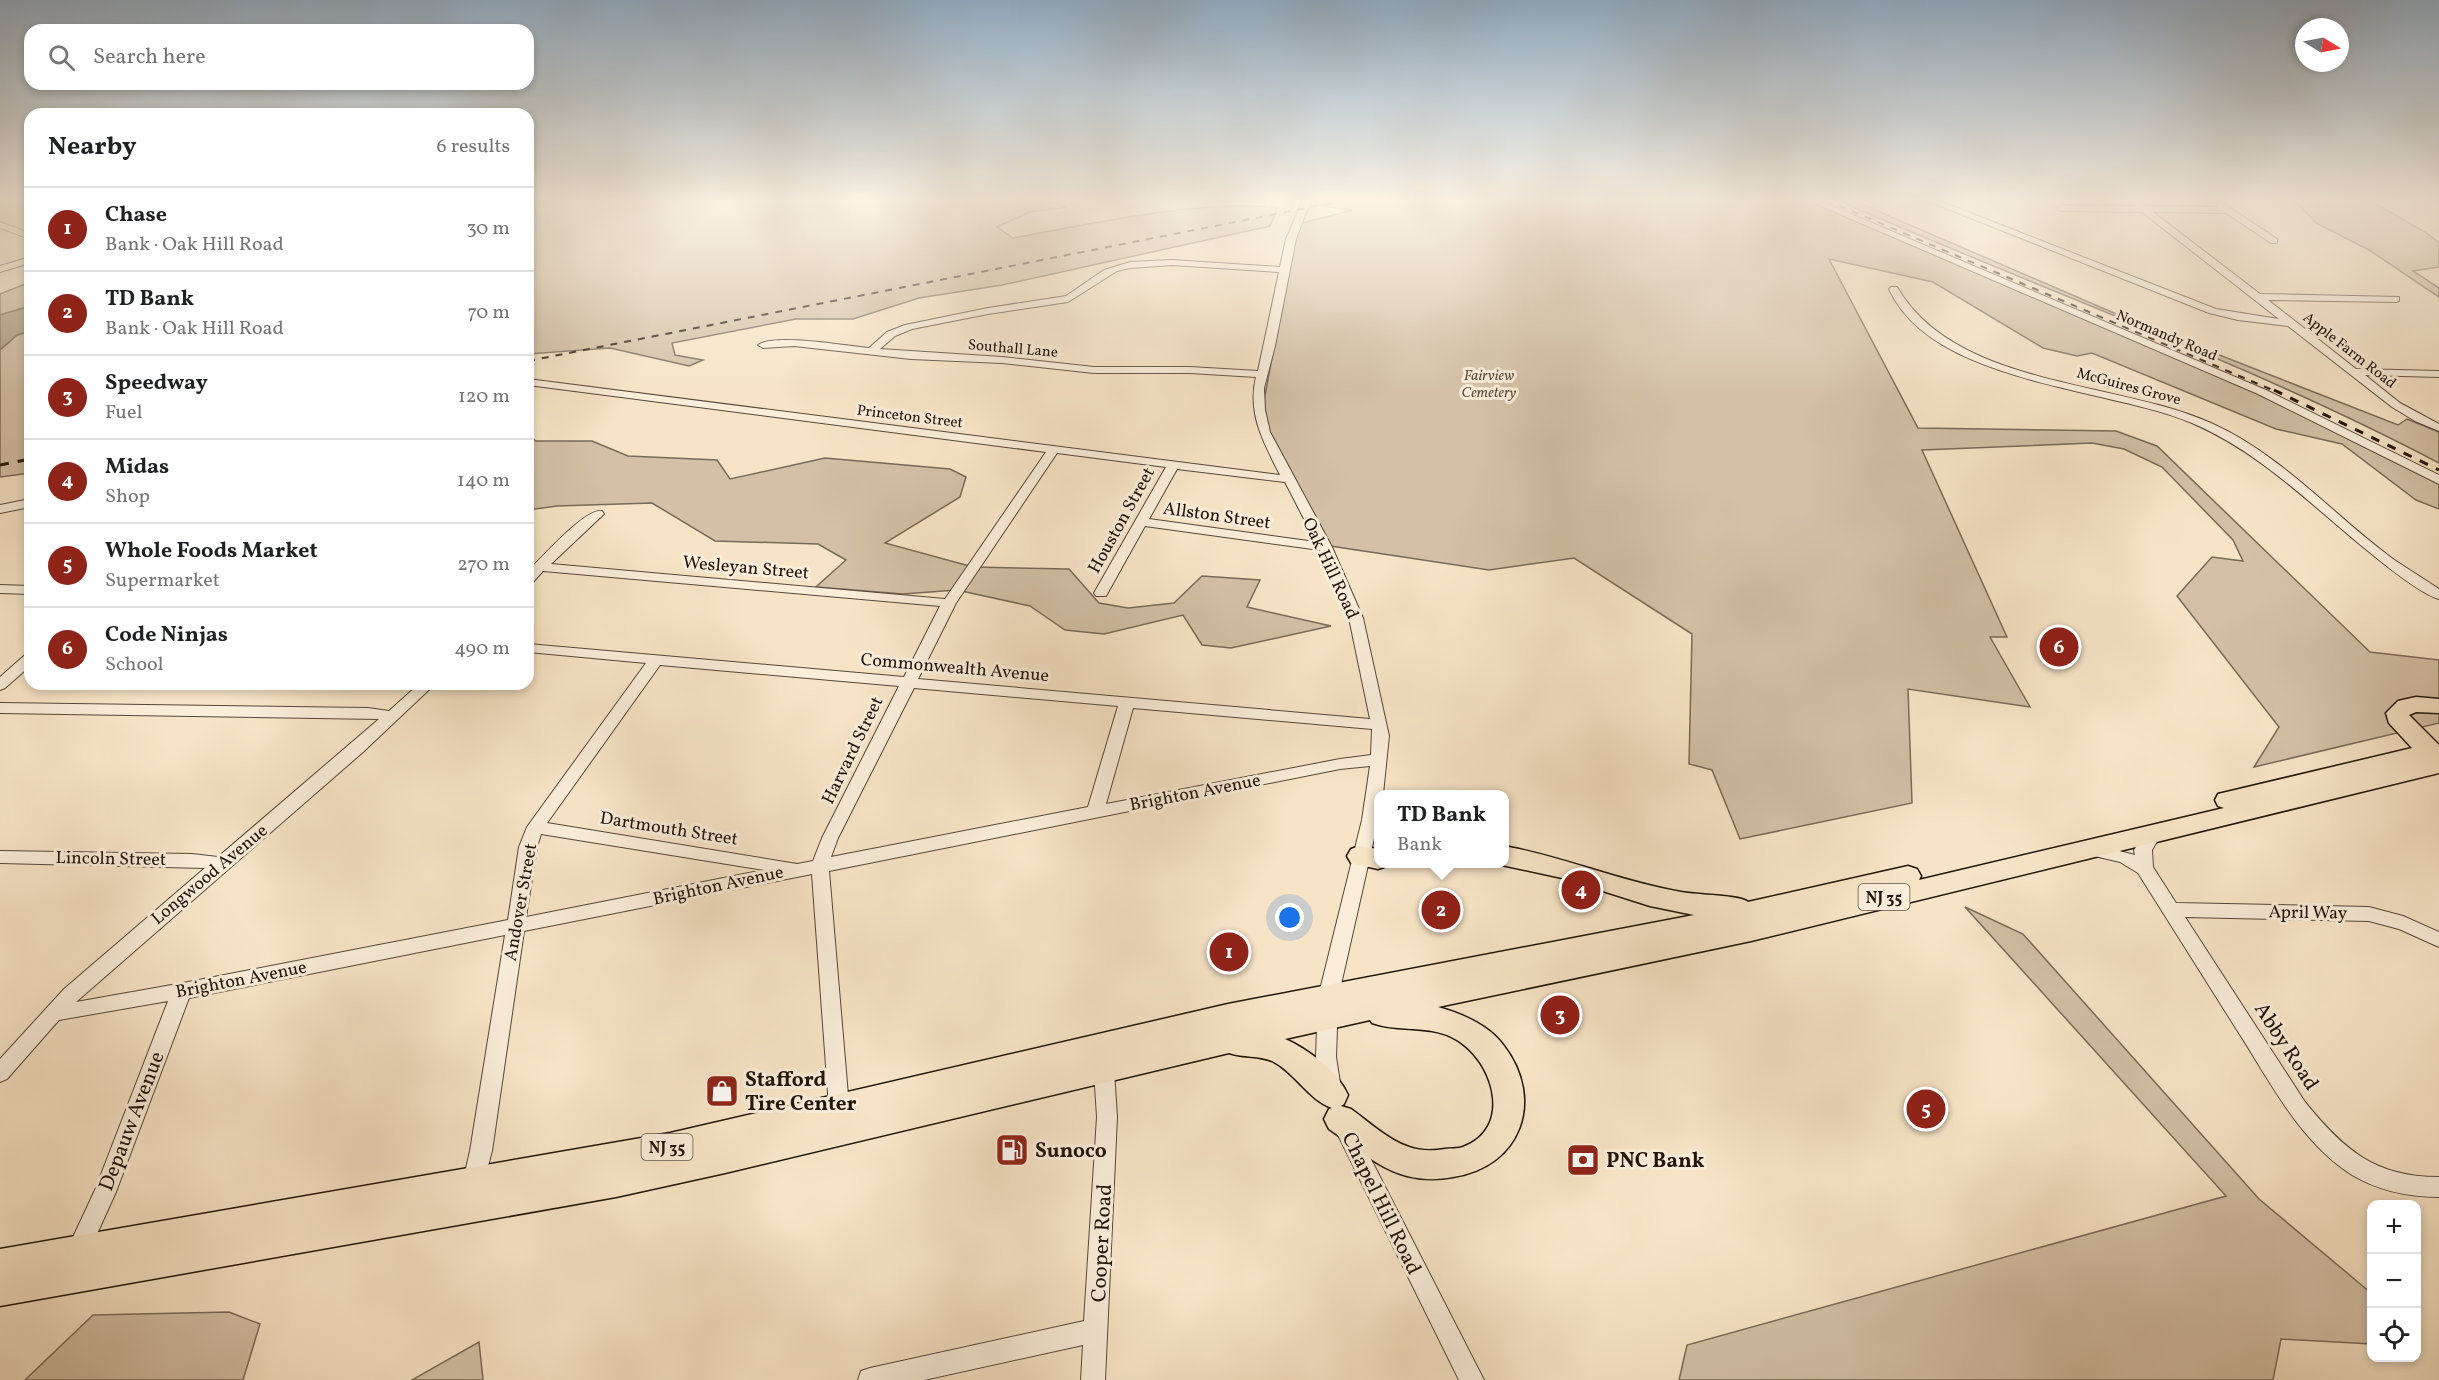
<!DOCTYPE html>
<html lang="en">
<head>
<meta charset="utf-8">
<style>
  :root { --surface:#fff; --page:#f2f2f2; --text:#202124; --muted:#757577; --line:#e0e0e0; --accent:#8f2418 }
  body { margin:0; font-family:Vollkorn,serif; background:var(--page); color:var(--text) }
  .controls { position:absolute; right:18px; bottom:18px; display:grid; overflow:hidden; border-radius:12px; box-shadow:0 3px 9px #0003 }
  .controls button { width:54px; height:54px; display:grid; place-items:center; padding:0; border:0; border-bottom:2px solid var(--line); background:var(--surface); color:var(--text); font:30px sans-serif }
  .compass { position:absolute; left:2295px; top:18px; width:54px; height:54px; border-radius:50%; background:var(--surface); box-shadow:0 3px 9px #0003; rotate:100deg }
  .you { position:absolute; left:1290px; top:918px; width:21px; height:21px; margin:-15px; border:4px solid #fff; border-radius:50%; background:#1a73e8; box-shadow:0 0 0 9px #1a73e833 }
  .badge { display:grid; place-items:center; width:39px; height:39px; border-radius:50%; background:var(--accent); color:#fff; font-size:20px; font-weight:700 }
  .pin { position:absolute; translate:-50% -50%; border:3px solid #fff; box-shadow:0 2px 6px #0006 }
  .popup { position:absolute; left:1374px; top:790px; width:135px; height:78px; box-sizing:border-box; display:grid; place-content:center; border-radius:12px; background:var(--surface); filter:drop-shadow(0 2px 4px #0005); font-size:20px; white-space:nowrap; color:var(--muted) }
  .popup b { font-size:22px; color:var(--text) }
  .popup::after { content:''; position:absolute; left:50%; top:100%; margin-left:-12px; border:12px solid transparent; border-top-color:var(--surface) }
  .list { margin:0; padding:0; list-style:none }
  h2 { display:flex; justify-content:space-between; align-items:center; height:78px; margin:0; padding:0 24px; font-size:26px }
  h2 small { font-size:20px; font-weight:400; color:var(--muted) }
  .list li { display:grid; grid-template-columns:39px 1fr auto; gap:18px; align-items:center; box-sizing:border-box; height:84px; padding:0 24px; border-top:2px solid var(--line) }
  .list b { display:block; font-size:22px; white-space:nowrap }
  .list p { margin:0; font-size:20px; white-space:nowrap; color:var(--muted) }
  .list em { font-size:20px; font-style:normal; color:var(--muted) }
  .icon { flex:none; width:33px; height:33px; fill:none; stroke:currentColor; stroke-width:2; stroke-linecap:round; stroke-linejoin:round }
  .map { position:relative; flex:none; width:2439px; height:1380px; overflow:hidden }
  .search { position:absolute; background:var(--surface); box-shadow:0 3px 9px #0003; left:24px; top:24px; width:510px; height:66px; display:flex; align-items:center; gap:15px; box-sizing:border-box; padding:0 21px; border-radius:18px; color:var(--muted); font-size:22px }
  .panel { position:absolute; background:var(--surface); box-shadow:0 3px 9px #0003; left:24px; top:108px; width:510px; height:582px; border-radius:18px }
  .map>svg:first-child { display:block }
  .green { fill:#d3c0a6; stroke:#7a6a58; stroke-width:1.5 }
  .water { fill:#ae9d86; stroke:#766654; stroke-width:1.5 }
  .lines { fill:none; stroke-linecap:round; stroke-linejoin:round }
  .minor-casing { stroke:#564739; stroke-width:2 }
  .highway-casing { stroke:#21130a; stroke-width:3 }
  .minor { fill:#faedda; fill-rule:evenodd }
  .highway { fill:#f7e4c6; fill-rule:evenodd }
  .rail-far1 { stroke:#21130a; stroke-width:2; stroke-dasharray:7 7; stroke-linecap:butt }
  .rail { stroke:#21130a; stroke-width:3; stroke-dasharray:9 9; stroke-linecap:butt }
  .labels { text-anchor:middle; stroke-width:6; stroke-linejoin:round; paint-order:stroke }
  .far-street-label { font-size:15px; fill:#21130a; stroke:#faedda }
  .far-park-label { font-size:15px; font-style:italic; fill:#5f5041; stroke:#faedda }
  .shield { fill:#faedda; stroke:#625448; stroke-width:1.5 }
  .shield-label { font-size:16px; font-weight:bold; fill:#21130a }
  .street-label { font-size:18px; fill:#21130a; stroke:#faedda }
  .near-street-label { font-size:21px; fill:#21130a; stroke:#faedda }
  .near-poi-label { font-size:21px; font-weight:bold; fill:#21130a; stroke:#faedda; text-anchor:start }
</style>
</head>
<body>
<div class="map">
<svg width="2439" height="1380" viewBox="0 0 2439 1380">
  <rect width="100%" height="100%" fill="#f7e4c6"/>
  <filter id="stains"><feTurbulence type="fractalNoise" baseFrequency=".00333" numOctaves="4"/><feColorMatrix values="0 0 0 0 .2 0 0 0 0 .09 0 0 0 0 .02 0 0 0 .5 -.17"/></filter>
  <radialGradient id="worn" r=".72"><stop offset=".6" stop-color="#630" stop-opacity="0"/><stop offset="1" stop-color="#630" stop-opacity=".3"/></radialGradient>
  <!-- green -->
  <g class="green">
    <path d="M 528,200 L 1044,200 L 1067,207 L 1030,212 L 997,227 L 1013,238 C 1100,222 1190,201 1278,207 L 1270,226 L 1002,285 L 919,298 L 853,319 L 796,319 L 672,343 L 675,355 L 703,360 L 689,366 L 610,348 L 528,354 Z"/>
    <path d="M 1308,200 L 1807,200 L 2267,397 L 2439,483 L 2439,509 L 2416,500 L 2342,444 L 2276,429 L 2092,353 L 2077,356 L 2043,348 L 1933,282 L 1829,259 L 1918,428 L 2116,431 L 2157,446 L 2370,652 L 2439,660 L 2439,723 L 2254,767 L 2279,727 L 2177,596 L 2212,557 L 2243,561 L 2233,540 L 2162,467 L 2124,449 L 2092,443 L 1922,450 L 2007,637 L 1990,637 L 2030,707 L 1908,689 L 1912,803 L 1740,839 L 1712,770 L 1689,764 L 1692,634 L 1574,558 L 1489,570 L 1324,545 L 1260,421 L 1298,224 L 1353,210 L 1306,204 Z"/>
    <path d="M 1837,200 L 1852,200 L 2135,322 L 2398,425 L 2407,419 L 2439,432 L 2439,463 C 2245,361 2037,288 1837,200 Z"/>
    <path d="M 2294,200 L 2369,200 L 2425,232 L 2439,243 L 2439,267 L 2413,271 L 2439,288 L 2439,297 L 2369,250 L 2316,223 Z"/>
    <path d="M 30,282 L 30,306 L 0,315 L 0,294 Z"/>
    <path d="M 30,331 L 30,473 L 0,477 L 0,350 L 17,335 Z"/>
    <path d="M 528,435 L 536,441 L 592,441 L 628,456 L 717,460 L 730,479 L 825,458 L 950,469 L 966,477 L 960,497 L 885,543 L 973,567 L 1069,569 L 1099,603 L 1128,608 L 1174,603 L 1202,576 L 1260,580 L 1247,607 L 1331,626 L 1231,648 L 1202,645 L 1183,615 L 1104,634 L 1065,630 L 1030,606 L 957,590 L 903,594 L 816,587 L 846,560 L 818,544 L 715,541 L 652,503 L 557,506 L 528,510 Z"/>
    <path d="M 1965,907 L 2023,934 L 2259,1199 L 2371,1293 L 2371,1344 L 2281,1339 L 2273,1380 L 1679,1380 L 1687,1345 L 2226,1196 Z"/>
    <path d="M 229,1312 L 260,1324 L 243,1380 L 25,1380 L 93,1315 Z"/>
    <path d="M 479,1342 L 483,1380 L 412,1380 Z"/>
  </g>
  <!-- water -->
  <path class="water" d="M 30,306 L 30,331 L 17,335 L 0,350 L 0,315 Z"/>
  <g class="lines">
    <!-- minor casing -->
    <g class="minor-casing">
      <g id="minor">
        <path d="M 1303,200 L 1311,200 L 1296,239 L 1275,346 L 1264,388 L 1265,410 L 1270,432 L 1332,547 L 1363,618 L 1389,736 L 1383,794 L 1378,794 L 1378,821 L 1338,998 L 1336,1057 L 1341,1089 L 1338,1095 L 1331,1098 L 1324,1095 L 1316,1057 L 1318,998 L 1362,820 L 1370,766 L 1340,769 L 829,871 L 849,1107 L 846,1113 L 839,1116 L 832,1113 L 829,1107 L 812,874 L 524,931 L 492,1151 L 482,1188 L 474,1191 L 466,1188 L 463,1181 L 470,1151 L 505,935 L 189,998 L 116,1192 L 86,1258 L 78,1261 L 70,1258 L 67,1250 L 95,1190 L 168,1001 L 59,1020 L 7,1079 L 0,1082 L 0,1059 L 64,989 L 205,868 L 0,863 L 0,851 L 192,854 L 218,857 L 379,719 L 0,713 L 0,703 L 368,708 L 389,711 L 419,684 L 435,684 L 363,752 L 76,1002 L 183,983 L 508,920 L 519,847 L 527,827 L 646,663 L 528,652 L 528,644 L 904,677 L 940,606 L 543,571 L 533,582 L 528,583 L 528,571 C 541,559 585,508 602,511 L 604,514 L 551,564 L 945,599 L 1046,452 L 528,385 L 528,379 L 1280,475 C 1264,443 1247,414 1256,377 L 1190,373 L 1094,373 L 1002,363 L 911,359 L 794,346 L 763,348 L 758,345 C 773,333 847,346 869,348 L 887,332 L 905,325 L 988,308 L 1066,296 L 1104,270 L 1130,262 L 1172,260 L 1280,267 L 1286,239 ZM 1172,265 L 1279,272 L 1258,371 L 1190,367 L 1094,367 L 1002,357 L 880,349 L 895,336 L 912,329 L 988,314 L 1068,302 L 1117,271 L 1130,268 ZM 1057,453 L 1166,467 L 1094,593 L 1096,596 L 1106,596 L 1145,526 L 1320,550 L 1349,618 L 1370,719 L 918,679 L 956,603 ZM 1177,469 L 1285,482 L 1316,542 L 1149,519 ZM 660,665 L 899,686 L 822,838 L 813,861 L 797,864 L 547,823 ZM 914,688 L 1118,706 L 1088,807 L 831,857 L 838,838 ZM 1133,708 L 1372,729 L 1371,755 L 1340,759 L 1106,804 ZM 541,834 L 764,870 L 526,917 L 537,847 Z"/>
        <path d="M 1807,200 L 1818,200 L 2266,390 L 2439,475 L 2439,484 L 2258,394 Z"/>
        <path d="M 1925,200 L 1937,200 L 2216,309 L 2279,319 L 2142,212 L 2061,211 L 2057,208 L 2061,205 L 2136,206 L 2129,200 L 2138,200 L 2147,206 L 2218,207 L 2217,203 L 2223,203 L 2277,239 L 2277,243 L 2271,243 L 2226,213 L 2153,212 L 2260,294 L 2399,297 L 2399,301 L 2396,302 L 2268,300 L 2356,369 L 2439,371 L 2439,377 L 2365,375 L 2400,403 L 2439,424 L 2439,431 L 2415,421 L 2392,407 L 2288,326 L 2238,320 L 2209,313 Z"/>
        <path d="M 0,222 L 30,233 L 30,239 L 0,228 Z"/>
        <path d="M 30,257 L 30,263 L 0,272 L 0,266 Z"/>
        <path d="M 1891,287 L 1897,287 C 1955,387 2114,380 2211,423 C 2282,455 2332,514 2393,559 C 2408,569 2424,579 2439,589 L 2439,599 C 2419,594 2374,556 2357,542 C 2304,498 2257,451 2192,423 C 2107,387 1932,384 1889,289 Z"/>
        <path d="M 30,499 L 30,507 L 0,513 L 0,505 Z"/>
        <path d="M 0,585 L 30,586 L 30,594 L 0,593 Z"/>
        <path d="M 30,653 L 30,666 L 5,688 L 0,690 L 0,677 L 25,655 Z"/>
        <path d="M 2154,827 L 2160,829 L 2162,833 L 2152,850 L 2153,867 L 2176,903 L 2369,907 L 2403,916 L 2439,932 L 2439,947 L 2399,929 L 2369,921 L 2185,917 L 2305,1102 C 2344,1150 2375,1177 2439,1177 L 2439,1197 C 2408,1197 2379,1191 2352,1175 C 2299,1141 2270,1081 2237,1030 C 2204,978 2171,925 2138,873 L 2120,862 L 2086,854 L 2083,850 L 2086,846 L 2092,844 L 2135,855 L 2134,850 L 2148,829 Z"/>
        <path d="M 1104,1062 L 1111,1065 L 1114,1071 L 1117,1117 L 1105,1380 L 1081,1380 L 1083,1345 L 924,1380 L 858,1380 L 861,1371 L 870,1368 L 1084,1321 L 1097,1117 L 1094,1071 L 1097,1065 Z"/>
        <path d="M 1346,1122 L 1353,1124 L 1484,1380 L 1459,1380 L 1336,1131 L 1339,1124 Z"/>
      </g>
    </g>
    <!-- highway casing -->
    <g class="highway-casing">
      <g id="highway">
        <path d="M 2416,697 L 2439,699 L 2439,713 L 2416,712 L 2409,715 L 2439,745 L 2439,773 L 1751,941 L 1438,1007 C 1463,1014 1489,1025 1504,1046 C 1545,1100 1521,1167 1453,1177 C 1437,1180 1423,1180 1407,1176 C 1377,1168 1354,1146 1329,1129 L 1324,1119 L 1329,1109 L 1332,1108 C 1309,1100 1296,1074 1274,1062 C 1261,1055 1243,1058 1229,1053 L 725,1173 L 616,1197 L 0,1306 L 0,1249 L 670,1133 L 1228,1004 L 1694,915 L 1650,906 L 1562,878 L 1497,864 L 1504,864 L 1504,846 C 1565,857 1621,882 1681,892 C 1696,895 1741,895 1748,902 L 1908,866 L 1917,869 L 1921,876 L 1919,880 L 2224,808 L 2218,806 L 2215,800 L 2218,794 L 2412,748 L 2389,723 L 2386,713 L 2398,701 ZM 1370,1020 L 1372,1023 C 1403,1034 1436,1022 1464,1045 C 1495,1069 1511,1129 1463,1147 C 1458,1149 1451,1148 1445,1149 C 1434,1151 1420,1151 1409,1147 C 1388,1140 1369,1122 1351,1109 L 1341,1106 L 1344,1104 L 1348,1095 C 1338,1072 1308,1049 1285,1039 Z"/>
        <path d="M 1360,846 L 1378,849 L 1378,864 L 1388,864 L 1387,866 L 1378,869 L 1351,863 L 1347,856 L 1351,849 Z"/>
      </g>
    </g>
    <!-- minor -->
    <use href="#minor" class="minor"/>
    <!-- highway -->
    <use href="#highway" class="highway"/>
    <!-- rail-far1 -->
    <g class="rail-far1">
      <path d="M 1826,200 L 2277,392"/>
      <path d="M 528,361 L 1347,200"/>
    </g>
    <!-- rail -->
    <g class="rail">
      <path d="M 2274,390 L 2439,470"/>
      <path d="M 0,465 L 30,459"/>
    </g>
  </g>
  <!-- sky -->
  <linearGradient id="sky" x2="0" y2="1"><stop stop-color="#91abc1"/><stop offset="0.51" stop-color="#fbf3e5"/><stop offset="1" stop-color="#fbf3e5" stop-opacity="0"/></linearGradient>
  <rect width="2439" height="393" fill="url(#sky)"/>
  <!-- icons -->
  <defs>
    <g id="shop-square" transform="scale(1.725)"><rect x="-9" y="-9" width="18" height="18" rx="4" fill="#8f2418" stroke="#faedda"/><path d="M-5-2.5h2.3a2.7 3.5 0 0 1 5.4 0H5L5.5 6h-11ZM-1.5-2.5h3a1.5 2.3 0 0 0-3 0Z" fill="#fff"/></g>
    <g id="fuel-square" transform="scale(1.725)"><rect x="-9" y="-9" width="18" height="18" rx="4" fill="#8f2418" stroke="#faedda"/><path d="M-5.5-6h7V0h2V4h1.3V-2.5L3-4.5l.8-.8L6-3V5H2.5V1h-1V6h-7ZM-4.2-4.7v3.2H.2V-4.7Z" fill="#fff"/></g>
    <g id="bank-square" transform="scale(1.725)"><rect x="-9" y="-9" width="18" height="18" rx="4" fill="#8f2418" stroke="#faedda"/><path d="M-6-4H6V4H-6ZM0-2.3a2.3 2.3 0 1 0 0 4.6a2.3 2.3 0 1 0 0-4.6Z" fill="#fff"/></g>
  </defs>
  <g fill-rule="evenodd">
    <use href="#shop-square" x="722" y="1091"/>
    <use href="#fuel-square" x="1012" y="1150"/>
    <use href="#bank-square" x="1583" y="1160"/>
  </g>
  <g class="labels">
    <!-- far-street labels -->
    <g class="far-street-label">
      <text transform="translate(2167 335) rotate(23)" y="5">Normandy Road</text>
      <text transform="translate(1013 348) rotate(5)" y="5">Southall Lane</text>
      <text transform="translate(2350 350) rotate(38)" y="5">Apple Farm Road</text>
      <text transform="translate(2129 386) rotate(15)" y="5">McGuires Grove</text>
      <text transform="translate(910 416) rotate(7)" y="5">Princeton Street</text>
    </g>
    <!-- far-park labels -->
    <g class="far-park-label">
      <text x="1489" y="380">Fairview<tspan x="1489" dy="17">Cemetery</tspan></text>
    </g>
    <!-- shield labels -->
    <g class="shield">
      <rect x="1858.5" y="884" width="51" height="26" rx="4.5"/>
      <rect x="641.5" y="1134" width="51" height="26" rx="4.5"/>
    </g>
    <g class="shield-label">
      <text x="1884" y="903">NJ 35</text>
      <text x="667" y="1153">NJ 35</text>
    </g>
    <!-- street labels -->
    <g class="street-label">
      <text transform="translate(1217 515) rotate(8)" y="6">Allston Street</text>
      <text transform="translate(1121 520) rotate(-61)" y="6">Houston Street</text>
      <text transform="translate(746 567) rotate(5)" y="6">Wesleyan Street</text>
      <text transform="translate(1331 568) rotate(65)" y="6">Oak Hill Road</text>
      <text transform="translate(955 667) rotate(5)" y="6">Commonwealth Avenue</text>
      <text transform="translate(852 750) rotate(-64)" y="6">Harvard Street</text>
      <text transform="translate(1195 792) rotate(-11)" y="6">Brighton Avenue</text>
      <text transform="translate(669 828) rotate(9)" y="6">Dartmouth Street</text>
      <text transform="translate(111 858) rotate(1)" y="6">Lincoln Street</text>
      <text transform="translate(209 874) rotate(-40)" y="6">Longwood Avenue</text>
      <text transform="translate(718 885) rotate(-12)" y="6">Brighton Avenue</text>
      <text transform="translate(520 902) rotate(-80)" y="6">Andover Street</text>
      <text transform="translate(2308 912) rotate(1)" y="6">April Way</text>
      <text transform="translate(241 979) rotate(-11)" y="6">Brighton Avenue</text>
    </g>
    <!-- near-street labels -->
    <g class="near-street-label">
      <text transform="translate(2287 1046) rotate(57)" y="7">Abby Road</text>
      <text transform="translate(131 1121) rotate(-69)" y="7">Depauw Avenue</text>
      <text transform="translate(1382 1203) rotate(64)" y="7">Chapel Hill Road</text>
      <text transform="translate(1101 1243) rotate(-87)" y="7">Cooper Road</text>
    </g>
    <!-- near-poi labels -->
    <g class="near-poi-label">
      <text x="745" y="1086">Stafford<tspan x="745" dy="24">Tire Center</tspan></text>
      <text x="1035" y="1157">Sunoco</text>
      <text x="1606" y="1167">PNC Bank</text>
    </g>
  </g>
  <rect width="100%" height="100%" filter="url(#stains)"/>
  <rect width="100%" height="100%" fill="url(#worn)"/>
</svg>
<div class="controls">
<button>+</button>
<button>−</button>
<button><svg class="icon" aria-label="locate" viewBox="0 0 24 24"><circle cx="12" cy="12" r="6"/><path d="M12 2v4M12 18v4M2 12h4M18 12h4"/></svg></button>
</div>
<svg class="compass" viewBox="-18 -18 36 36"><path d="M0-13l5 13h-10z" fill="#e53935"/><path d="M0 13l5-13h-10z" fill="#757577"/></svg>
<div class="you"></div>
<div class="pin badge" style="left:1229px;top:952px">1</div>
<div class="pin badge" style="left:1441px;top:910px">2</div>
<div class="popup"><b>TD Bank</b>Bank</div>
<div class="pin badge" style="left:1560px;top:1015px">3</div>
<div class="pin badge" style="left:1581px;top:890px">4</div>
<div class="pin badge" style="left:1926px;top:1109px">5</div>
<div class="pin badge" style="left:2059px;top:647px">6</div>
<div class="search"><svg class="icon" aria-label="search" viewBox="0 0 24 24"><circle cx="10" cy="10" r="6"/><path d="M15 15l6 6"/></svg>Search here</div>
<section class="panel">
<h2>Nearby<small>6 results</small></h2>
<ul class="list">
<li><span class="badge">1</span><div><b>Chase</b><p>Bank · Oak Hill Road</p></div><em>30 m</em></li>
<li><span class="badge">2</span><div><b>TD Bank</b><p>Bank · Oak Hill Road</p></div><em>70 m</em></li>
<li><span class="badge">3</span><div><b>Speedway</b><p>Fuel</p></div><em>120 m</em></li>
<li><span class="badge">4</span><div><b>Midas</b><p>Shop</p></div><em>140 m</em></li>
<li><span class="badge">5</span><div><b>Whole Foods Market</b><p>Supermarket</p></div><em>270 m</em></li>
<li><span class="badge">6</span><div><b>Code Ninjas</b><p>School</p></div><em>490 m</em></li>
</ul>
</section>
</div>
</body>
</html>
